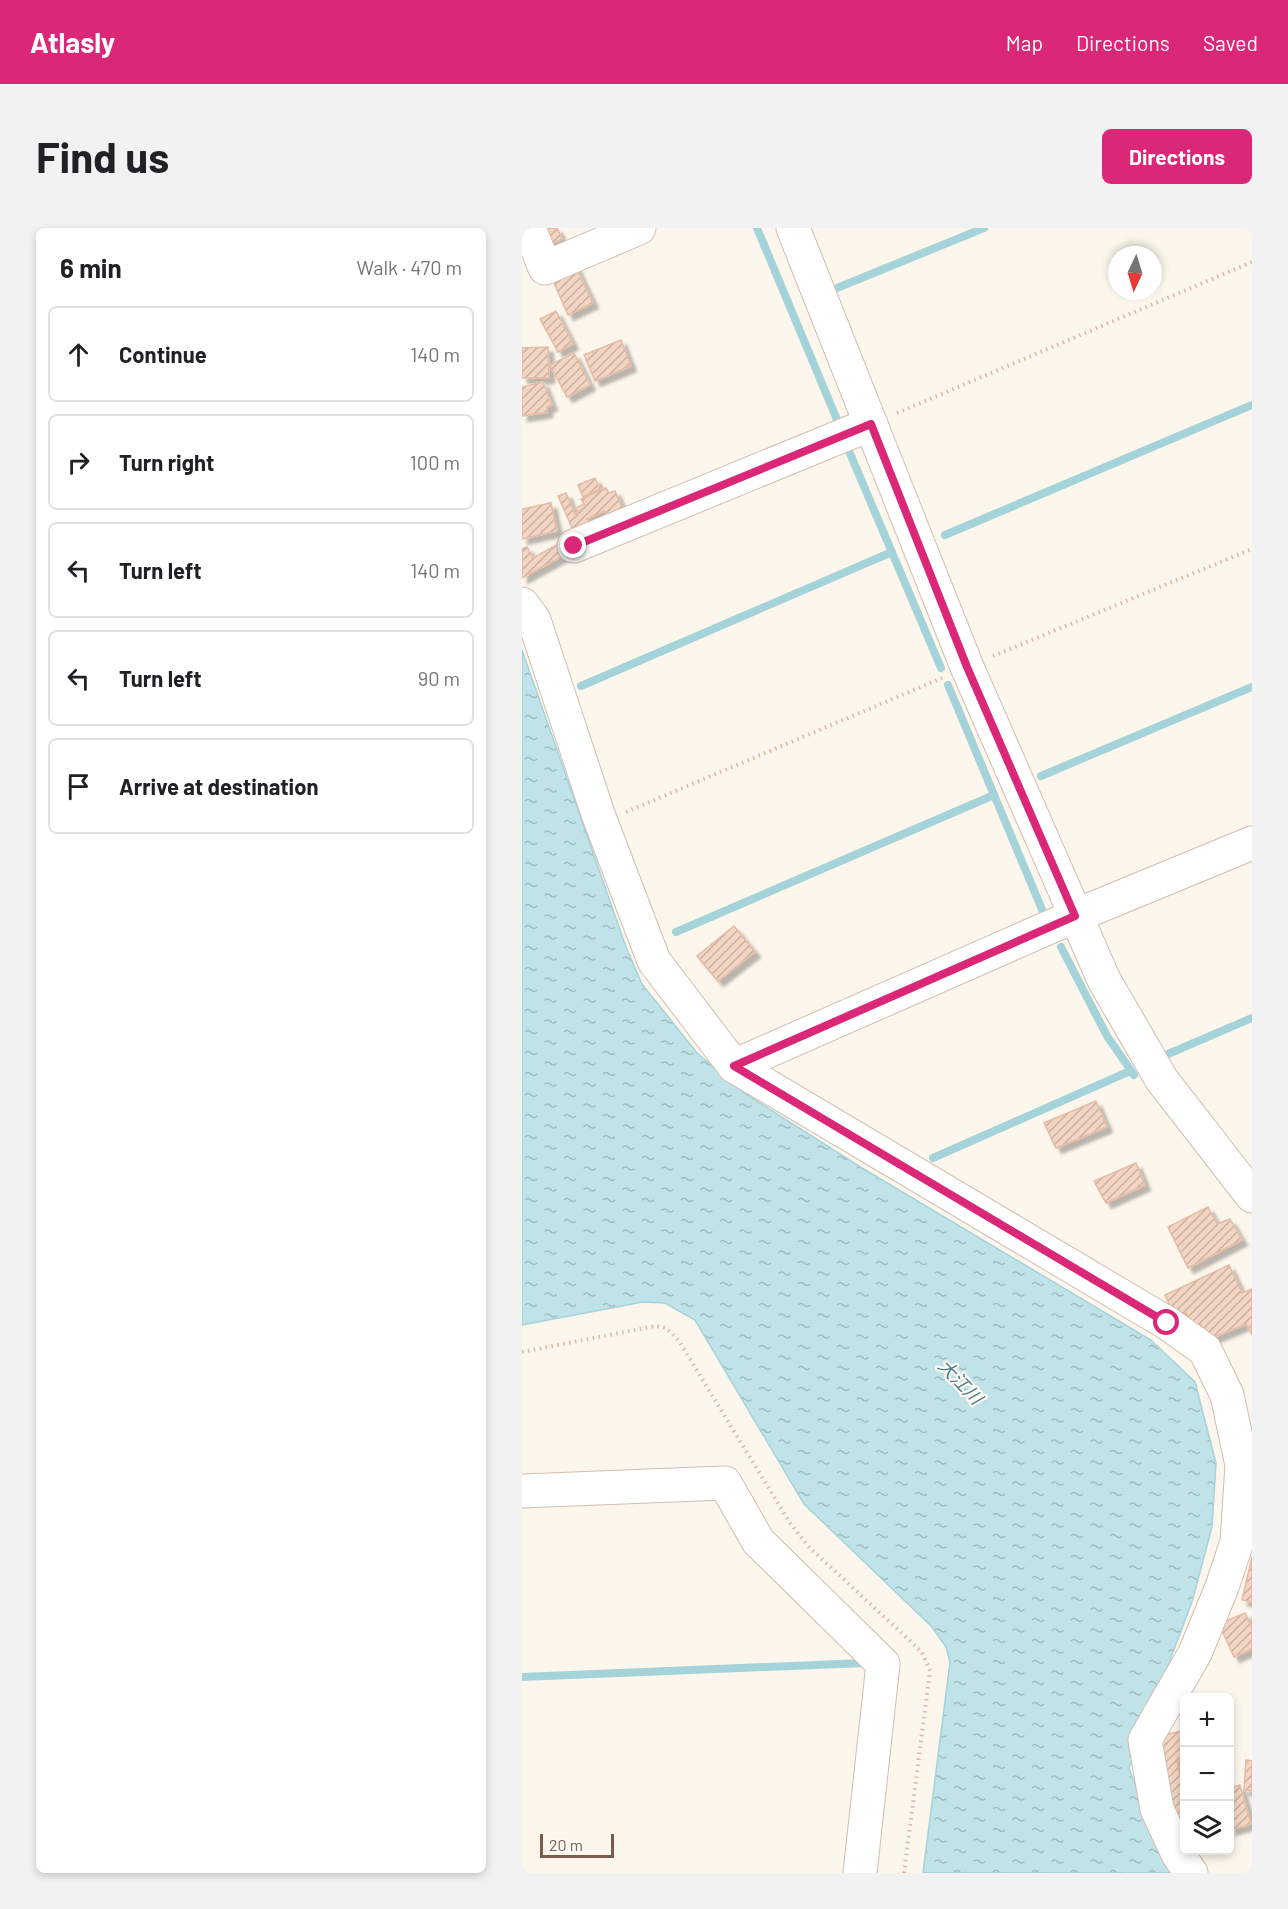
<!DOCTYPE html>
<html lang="en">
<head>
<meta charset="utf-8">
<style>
  :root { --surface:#fff; --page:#f2f2f2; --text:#202124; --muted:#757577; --line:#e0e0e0; --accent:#db2777 }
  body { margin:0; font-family:Barlow,"Noto Sans JP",sans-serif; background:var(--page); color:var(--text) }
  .controls { position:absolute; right:18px; bottom:18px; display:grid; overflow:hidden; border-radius:9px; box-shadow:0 3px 9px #0003 }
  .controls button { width:54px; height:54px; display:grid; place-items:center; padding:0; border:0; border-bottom:2px solid var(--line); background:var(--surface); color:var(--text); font:30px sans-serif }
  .compass { position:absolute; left:586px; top:18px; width:54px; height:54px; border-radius:50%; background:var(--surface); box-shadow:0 3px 9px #0003; rotate:184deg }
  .scale { position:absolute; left:18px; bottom:15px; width:74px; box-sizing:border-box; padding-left:6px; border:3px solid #7a5c4d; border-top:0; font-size:16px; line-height:21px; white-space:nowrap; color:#7a5c4d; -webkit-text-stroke:4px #fffaf3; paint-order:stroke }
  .stop { position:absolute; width:18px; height:18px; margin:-14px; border:4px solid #db2777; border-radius:50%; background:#fff }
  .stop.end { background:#db2777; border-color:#fff; box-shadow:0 2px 6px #0008 }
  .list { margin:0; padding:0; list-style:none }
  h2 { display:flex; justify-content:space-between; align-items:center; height:78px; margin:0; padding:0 24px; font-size:26px }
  h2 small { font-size:20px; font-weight:400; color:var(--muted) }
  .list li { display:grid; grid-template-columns:39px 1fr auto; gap:18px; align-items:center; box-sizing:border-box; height:96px; margin:0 12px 12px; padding:0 12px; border:2px solid var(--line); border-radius:9px }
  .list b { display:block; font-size:22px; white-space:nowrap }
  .list em { font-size:20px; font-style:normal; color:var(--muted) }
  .icon { flex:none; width:33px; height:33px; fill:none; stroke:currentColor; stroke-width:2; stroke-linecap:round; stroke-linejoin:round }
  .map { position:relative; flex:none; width:730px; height:1645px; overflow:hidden; border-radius:9px }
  header { display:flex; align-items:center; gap:36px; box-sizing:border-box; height:84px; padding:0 30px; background:var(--accent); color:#fff }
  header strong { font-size:28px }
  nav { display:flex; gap:33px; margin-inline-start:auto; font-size:21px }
  .intro { display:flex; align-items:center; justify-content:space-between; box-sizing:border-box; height:144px; padding:0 36px }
  h1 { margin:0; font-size:42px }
  .button { padding:15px 27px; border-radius:9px; background:var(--accent); color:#fff; font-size:21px; font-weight:700 }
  main { display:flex; gap:36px; padding:0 36px }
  aside { flex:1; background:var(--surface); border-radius:9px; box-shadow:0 3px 9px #0003 }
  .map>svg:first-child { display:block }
  .water { fill:url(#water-ripples); stroke:#a5d3da; stroke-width:1.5 }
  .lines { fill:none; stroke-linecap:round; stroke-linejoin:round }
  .stream { stroke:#a5d3da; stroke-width:8 }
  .building { fill:url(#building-hatch); stroke:#e6bba3; stroke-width:1.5; filter:url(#shadow) }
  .minor-casing { stroke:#d1beb0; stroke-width:35 }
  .path { stroke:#d9b8a5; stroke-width:4; stroke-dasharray:1.5 4.5; stroke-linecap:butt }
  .minor { stroke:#fff; stroke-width:33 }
  .route { stroke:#db2777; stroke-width:8 }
  .labels { text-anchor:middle; stroke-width:4.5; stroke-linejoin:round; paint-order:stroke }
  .water-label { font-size:18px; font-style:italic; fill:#437c86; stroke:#fffaf3 }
</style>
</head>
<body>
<header>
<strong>Atlasly</strong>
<nav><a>Map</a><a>Directions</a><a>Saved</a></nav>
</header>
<div class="intro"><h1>Find us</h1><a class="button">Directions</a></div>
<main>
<aside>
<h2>6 min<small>Walk · 470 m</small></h2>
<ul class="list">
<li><svg class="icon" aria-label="ahead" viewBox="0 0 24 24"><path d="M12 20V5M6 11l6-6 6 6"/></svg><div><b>Continue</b></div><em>140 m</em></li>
<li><svg class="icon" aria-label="right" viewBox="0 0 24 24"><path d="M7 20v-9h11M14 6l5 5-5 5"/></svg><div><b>Turn right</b></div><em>100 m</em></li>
<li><svg class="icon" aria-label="left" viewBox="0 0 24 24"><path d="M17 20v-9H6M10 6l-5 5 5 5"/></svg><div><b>Turn left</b></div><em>140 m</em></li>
<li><svg class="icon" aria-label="left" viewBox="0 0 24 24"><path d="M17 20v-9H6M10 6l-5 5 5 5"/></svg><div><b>Turn left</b></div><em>90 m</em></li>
<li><svg class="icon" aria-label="arrive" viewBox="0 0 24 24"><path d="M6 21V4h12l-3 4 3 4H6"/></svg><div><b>Arrive at destination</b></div></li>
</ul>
</aside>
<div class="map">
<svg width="730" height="1645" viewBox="0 0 730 1645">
  <defs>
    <pattern id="water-ripples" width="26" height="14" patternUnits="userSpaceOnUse" patternTransform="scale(1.5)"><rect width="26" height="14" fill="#bfe3e8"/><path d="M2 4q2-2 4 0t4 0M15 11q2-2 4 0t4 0" fill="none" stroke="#a0bbbe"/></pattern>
    <pattern id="building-hatch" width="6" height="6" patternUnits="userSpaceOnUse" patternTransform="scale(1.5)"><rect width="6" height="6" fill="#f3d5c3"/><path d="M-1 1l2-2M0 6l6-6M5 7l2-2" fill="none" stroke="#cab0a1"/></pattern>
    <filter id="shadow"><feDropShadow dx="5.5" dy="5.5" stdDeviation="1.5" flood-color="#0004"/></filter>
  </defs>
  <rect width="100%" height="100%" fill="#fdf6ec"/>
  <!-- water -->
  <path class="water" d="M 0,422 L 104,719 L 120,756 L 175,825 L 222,865 L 340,940 L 629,1112 L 673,1154 L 694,1235 L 690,1299 L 670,1374 L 607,1540 L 626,1592 L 653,1645 L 401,1645 L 428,1434 L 424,1419 L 410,1399 L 282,1276 L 173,1092 L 143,1075 L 121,1074 L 0,1097 Z"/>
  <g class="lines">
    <!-- stream -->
    <g class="stream">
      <path d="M 235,0 L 316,194"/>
      <path d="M 315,60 L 462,0"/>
      <path d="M 324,216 L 419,440"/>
      <path d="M 423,307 L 730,177"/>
      <path d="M 426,457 L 524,691"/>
      <path d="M 59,458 L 370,324"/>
      <path d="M 519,548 L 730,459"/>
      <path d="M 154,704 L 472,567"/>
      <path d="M 539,719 L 585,808 L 612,847"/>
      <path d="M 646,826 L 730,790"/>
      <path d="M 411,930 L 608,843"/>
      <path d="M 0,1449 L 342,1435"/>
    </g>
  </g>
  <!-- building -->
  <g class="building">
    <path d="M 15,0 L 35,0 L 40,11 L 23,19 Z"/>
    <path d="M 53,37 L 71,75 L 46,87 L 29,48 Z"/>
    <path d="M 34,83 L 51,116 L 36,124 L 18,91 Z"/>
    <path d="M 99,112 L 109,138 L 73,153 L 62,127 Z"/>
    <path d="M 26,119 L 27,150 L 0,150 L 0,120 Z"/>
    <path d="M 52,125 L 68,157 L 45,169 L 28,137 Z"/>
    <path d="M 21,154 L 30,177 L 25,179 L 25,184 L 0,188 L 0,159 Z"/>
    <path d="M 73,250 L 78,261 L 61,269 L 56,257 Z"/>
    <path d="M 84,260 L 87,265 L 93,263 L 104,288 L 88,295 L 83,283 L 65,291 L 70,302 L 54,309 L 36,268 L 44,265 L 53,286 L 56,285 L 54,280 L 62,276 L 59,271 Z"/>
    <path d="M 29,275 L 35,303 L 0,311 L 0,281 Z"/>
    <path d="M 40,314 L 46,325 L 0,350 L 0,321 L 5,319 L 11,330 Z"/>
    <path d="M 212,698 L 233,724 L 196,753 L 175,728 Z"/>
    <path d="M 574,873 L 585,899 L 534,920 L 522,895 Z"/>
    <path d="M 614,935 L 623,957 L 584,975 L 572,953 Z"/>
    <path d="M 686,979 L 695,996 L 708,991 L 720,1012 L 666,1040 L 646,999 Z"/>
    <path d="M 707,1037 L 720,1065 L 730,1061 L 730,1107 L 724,1096 L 685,1112 L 679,1097 L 671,1100 L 664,1085 L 652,1088 L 643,1067 Z"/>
    <path d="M 730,1329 L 730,1374 L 720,1372 Z"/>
    <path d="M 723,1385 L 730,1400 L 730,1421 L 712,1429 L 697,1396 Z"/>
    <path d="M 662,1502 L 662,1531 L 655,1533 L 662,1564 L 662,1614 L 659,1615 L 632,1510 Z"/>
    <path d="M 724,1532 L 730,1533 L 730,1563 L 722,1562 Z"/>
    <path d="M 718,1557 L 729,1596 L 708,1602 L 708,1560 Z"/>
  </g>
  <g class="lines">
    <!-- minor casing -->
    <g class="minor-casing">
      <g id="minor">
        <path d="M 7,0 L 23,40 L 117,0"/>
        <path d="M 271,0 L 445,439 L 582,752 L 640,852 L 730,968"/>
        <path d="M 52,318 L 349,196"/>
        <path d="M 0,376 L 12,392 L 76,586 L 132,733 L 212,838 L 645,1095 L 683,1122 L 705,1167 L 720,1237 L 715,1314 L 700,1359 L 673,1425 L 623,1512 L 635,1581 L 656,1626 L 669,1645"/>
        <path d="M 212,838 L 553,688 L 730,615"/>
        <path d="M 0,1263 L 203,1255 L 236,1313 L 361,1436 L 338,1645"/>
      </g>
    </g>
    <!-- path -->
    <g class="path">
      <path d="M 375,185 L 730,34"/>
      <path d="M 471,428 L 730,321"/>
      <path d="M 104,584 L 420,450"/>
      <path d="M 0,1124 L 133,1098 L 144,1100 L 157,1113 L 268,1295 L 286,1318 L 400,1424 L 408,1443 L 382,1645"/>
    </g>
    <!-- minor -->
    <use href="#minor" class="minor"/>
  </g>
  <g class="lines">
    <!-- route -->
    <path class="route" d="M 52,318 L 349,196 L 445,439 L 553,688 L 212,838 L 645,1095"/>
  </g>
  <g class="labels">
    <!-- water labels -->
    <g class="water-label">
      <text transform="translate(438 1154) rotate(46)" y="6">大江川</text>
    </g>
  </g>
</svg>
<div class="controls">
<button>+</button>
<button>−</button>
<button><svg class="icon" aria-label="layers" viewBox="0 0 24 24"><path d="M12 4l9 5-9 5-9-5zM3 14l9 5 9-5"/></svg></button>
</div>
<svg class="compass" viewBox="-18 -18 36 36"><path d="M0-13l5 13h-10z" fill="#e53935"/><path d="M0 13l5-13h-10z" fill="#757577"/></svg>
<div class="scale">20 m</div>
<div class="stop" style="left:645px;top:1095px"></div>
<div class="stop end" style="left:52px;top:318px"></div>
</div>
</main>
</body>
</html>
